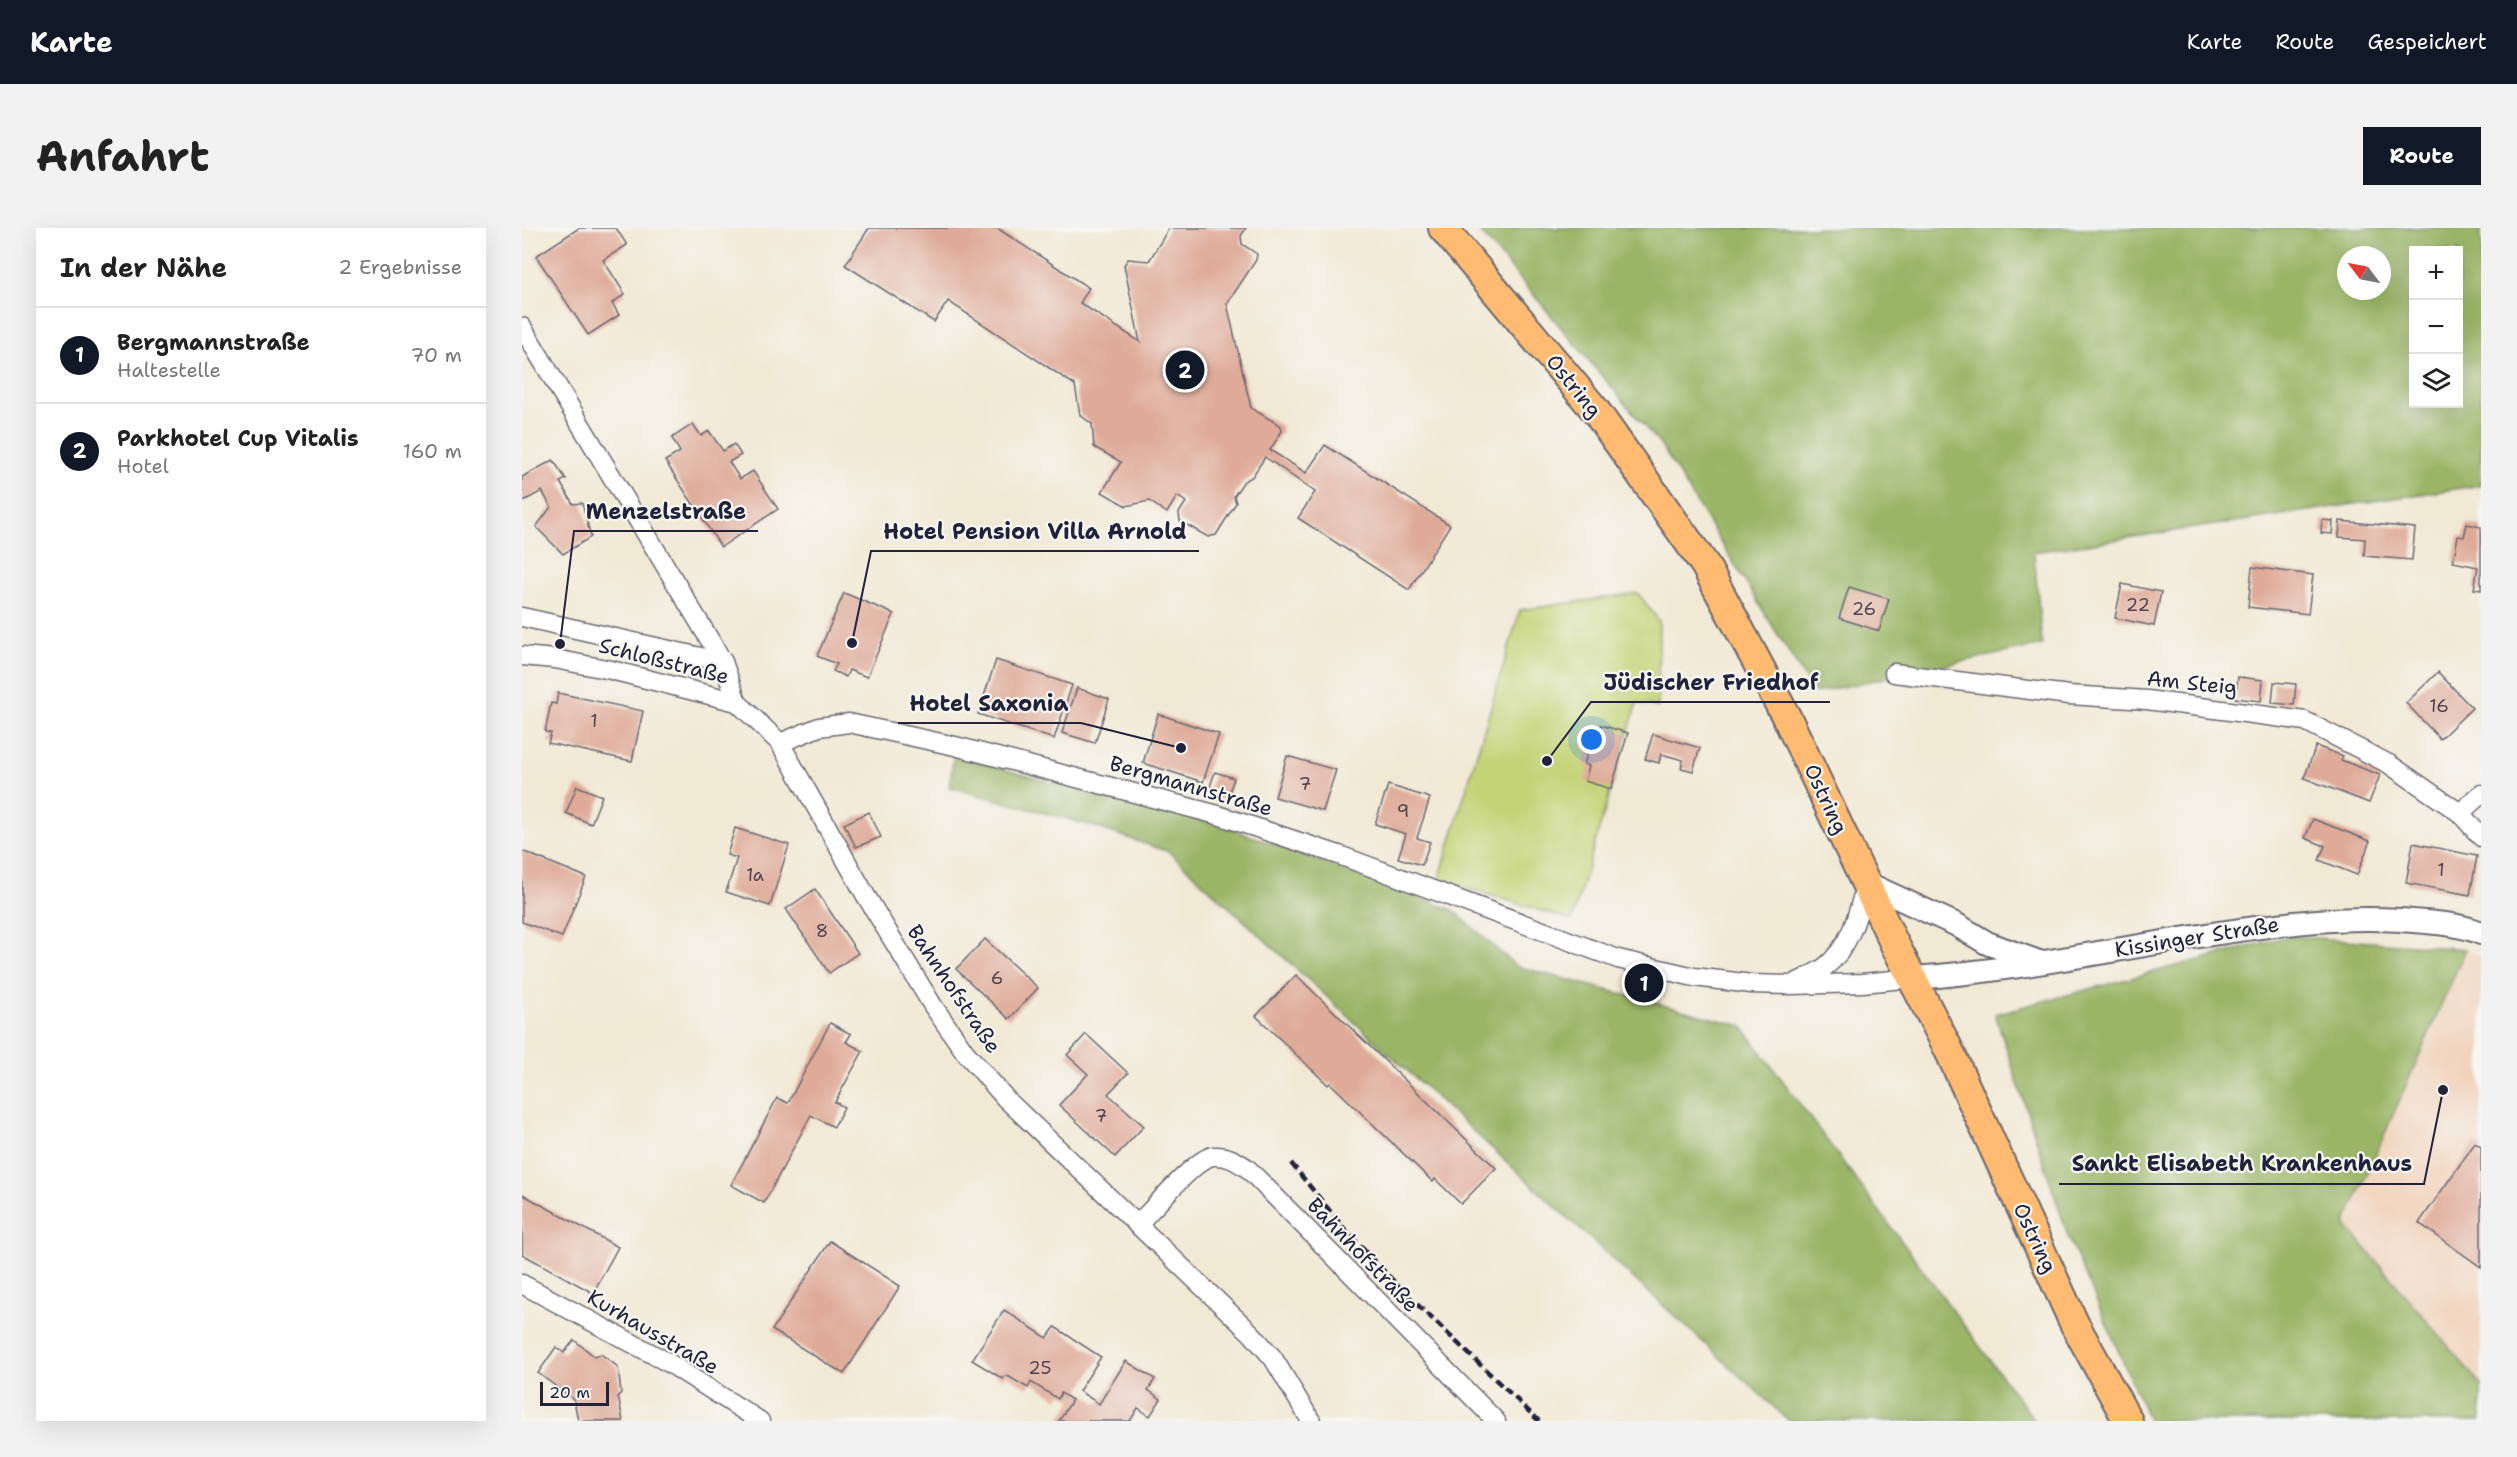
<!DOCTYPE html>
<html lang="de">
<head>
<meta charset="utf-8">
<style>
  :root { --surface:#fff; --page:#f2f2f2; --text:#222; --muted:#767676; --line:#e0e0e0; --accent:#111827 }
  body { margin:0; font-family:"Shantell Sans",sans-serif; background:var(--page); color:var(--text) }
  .controls { position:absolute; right:18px; top:18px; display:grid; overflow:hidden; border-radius:0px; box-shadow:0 6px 24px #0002 }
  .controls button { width:54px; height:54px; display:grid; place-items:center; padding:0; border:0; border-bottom:2px solid var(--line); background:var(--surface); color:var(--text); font:30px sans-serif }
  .compass { position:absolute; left:1815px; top:18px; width:54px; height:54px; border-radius:50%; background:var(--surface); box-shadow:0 6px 24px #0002; rotate:302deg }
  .scale { position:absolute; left:18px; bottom:15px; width:69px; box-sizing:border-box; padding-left:6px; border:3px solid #22223b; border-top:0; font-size:16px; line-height:21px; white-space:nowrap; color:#22223b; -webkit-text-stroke:4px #f6f6f2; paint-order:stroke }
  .you { position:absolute; left:1070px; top:512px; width:21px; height:21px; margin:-15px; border:4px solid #fff; border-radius:50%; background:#1a73e8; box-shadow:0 0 0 9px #1a73e833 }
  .badge { display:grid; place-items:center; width:39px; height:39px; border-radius:50%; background:var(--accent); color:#fff; font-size:20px; font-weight:700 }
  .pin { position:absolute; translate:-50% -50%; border:3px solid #fff; box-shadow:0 2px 6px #0006 }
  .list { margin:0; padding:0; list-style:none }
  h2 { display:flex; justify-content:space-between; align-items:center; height:78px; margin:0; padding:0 24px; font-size:26px }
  h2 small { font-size:20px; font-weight:400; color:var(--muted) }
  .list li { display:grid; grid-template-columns:39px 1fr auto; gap:18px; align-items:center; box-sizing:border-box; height:96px; padding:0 24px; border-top:2px solid var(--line) }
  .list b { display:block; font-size:22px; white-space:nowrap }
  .list p { margin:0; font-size:20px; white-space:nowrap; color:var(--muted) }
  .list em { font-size:20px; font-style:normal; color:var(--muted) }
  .icon { flex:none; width:33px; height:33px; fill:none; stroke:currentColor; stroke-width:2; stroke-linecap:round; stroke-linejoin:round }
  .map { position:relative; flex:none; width:1959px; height:1193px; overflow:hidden; border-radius:0px }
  header { display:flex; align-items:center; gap:36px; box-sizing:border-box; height:84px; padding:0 30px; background:var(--accent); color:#fff }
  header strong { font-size:28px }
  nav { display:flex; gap:33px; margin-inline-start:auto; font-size:21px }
  .intro { display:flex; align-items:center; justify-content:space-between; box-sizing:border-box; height:144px; padding:0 36px }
  h1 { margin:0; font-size:42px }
  .button { padding:15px 27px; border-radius:0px; background:var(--accent); color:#fff; font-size:21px; font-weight:700 }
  main { display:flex; gap:36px; padding:0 36px }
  aside { flex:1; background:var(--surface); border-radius:0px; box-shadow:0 6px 24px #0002 }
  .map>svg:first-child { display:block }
  .built { fill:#f2d4be }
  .green { fill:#c3d375; stroke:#727a58; stroke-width:1.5 }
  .forest { fill:#9ab566; stroke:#5e6c50; stroke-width:1.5; fill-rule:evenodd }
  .building { fill:#dfaa98 }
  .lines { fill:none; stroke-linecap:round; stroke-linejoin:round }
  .minor-casing { stroke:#6b6871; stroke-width:21 }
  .tertiary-casing { stroke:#6b6871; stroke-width:26 }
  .primary-casing { stroke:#6b6871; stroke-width:32 }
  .minor { stroke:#fff; stroke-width:18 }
  .tertiary { stroke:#fff; stroke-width:22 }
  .primary { stroke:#ffbb71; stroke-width:28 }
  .rail { stroke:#22223b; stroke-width:4.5; stroke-dasharray:9 4.5; stroke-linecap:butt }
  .labels { text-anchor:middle; stroke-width:4.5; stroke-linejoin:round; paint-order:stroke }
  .number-label { font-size:18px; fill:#514452 }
  .street-label { font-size:21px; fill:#22223b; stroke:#f6f6f2 }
  .leader { fill:none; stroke:#22223b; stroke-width:2 }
  .callout-dot { fill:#22223b; stroke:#f6f6f2; stroke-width:2 }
  .callout-label { font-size:22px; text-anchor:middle; font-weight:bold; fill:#22223b; stroke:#f6f6f2; stroke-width:4.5; stroke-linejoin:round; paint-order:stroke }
</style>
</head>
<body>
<header>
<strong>Karte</strong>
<nav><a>Karte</a><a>Route</a><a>Gespeichert</a></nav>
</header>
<div class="intro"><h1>Anfahrt</h1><a class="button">Route</a></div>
<main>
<aside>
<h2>In der Nähe<small>2 Ergebnisse</small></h2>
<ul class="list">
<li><span class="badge">1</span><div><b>Bergmannstraße</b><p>Haltestelle</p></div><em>70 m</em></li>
<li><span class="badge">2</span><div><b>Parkhotel Cup Vitalis</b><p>Hotel</p></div><em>160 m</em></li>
</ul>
</aside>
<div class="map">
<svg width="1959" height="1193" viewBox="0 0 1959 1193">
  <rect width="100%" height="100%" fill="#f6f6f2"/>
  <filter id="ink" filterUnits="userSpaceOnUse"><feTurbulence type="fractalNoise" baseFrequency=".0167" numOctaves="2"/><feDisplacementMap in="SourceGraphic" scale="12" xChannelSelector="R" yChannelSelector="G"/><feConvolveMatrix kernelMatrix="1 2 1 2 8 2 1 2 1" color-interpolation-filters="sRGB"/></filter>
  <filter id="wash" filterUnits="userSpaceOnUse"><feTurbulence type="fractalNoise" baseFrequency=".008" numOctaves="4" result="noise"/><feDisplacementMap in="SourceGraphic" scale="24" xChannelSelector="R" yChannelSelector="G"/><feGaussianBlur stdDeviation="1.35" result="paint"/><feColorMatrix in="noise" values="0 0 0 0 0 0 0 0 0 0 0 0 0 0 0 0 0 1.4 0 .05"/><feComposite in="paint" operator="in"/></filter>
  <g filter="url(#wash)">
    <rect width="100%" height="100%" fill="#f2e9d5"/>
    <!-- built -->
    <path class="built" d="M 1944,721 L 1959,729 L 1959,1157 L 1823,996 Z"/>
    <!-- green -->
    <path class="green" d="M 1116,365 L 1137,393 L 1136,479 L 1115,475 L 1050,692 L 917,652 L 998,382 Z"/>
    <!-- forest -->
    <g class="forest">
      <path d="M 955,0 L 1959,0 L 1959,257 L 1512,324 L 1520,417 L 1292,465 L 1140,219 ZM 1892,22 L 1936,22 L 1936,176 L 1892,176 ZM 1824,27 L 1860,27 L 1860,63 L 1824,63 Z"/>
      <path d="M 432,527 L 591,572 L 699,597 L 931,682 L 994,738 L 1220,798 L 1513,1193 L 1267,1193 L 647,624 L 568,597 L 427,559 Z"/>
      <path d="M 1767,708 L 1944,721 L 1823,996 L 1959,1157 L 1959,1193 L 1627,1193 L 1546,1008 L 1473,786 Z"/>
    </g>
    <g id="blocks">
      <!-- building -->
      <g class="building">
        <path d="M 57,0 L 94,0 L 105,17 L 81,32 L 103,66 L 90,75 L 97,87 L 66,107 L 14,28 Z"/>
        <path d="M 347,0 L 475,0 L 567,60 L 558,75 L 618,114 L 602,37 L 606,31 L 627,33 L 647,0 L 724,0 L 719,8 L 720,16 L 735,26 L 734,32 L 705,76 L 729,180 L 759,198 L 760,203 L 748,222 L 784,245 L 803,217 L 928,297 L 887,362 L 776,290 L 793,264 L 743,229 L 730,249 L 722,253 L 712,268 L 714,275 L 694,307 L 686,309 L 658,293 L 657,285 L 664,274 L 655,268 L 645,285 L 627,273 L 604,278 L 580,264 L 599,234 L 572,219 L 570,196 L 558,187 L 553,157 L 426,73 L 412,94 L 323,37 Z"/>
        <path d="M 171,196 L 179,208 L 187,203 L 201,223 L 212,216 L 219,227 L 207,234 L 218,251 L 231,243 L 256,281 L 199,319 L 143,233 L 158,224 L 150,210 Z"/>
        <path d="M 31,232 L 44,251 L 38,254 L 51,276 L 60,275 L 69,309 L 41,326 L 14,299 L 29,279 L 20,263 L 0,274 L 0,249 Z"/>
        <path d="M 1800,292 L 1811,293 L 1810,306 L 1799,305 Z"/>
        <path d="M 1818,293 L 1893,300 L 1890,332 L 1842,328 L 1843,311 L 1817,309 Z"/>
        <path d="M 1945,296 L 1959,299 L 1959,362 L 1952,361 L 1956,339 L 1931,334 L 1936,308 L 1942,309 Z"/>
        <path d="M 1730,339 L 1791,347 L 1786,386 L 1726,379 Z"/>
        <path d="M 1600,356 L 1639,364 L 1632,398 L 1593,390 Z"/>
        <path d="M 1327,359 L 1367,371 L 1357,403 L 1317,390 Z"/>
        <path d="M 322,365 L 372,386 L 345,449 L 327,442 L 324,449 L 311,443 L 315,436 L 295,428 Z"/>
        <path d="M 474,432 L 550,457 L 532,511 L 456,486 Z"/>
        <path d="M 1916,444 L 1950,480 L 1918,511 L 1884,475 Z"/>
        <path d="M 1716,449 L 1741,452 L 1739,473 L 1713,470 Z"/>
        <path d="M 1752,454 L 1774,456 L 1772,477 L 1750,475 Z"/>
        <path d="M 555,460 L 587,471 L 573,515 L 540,505 Z"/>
        <path d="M 36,465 L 121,483 L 110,533 L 26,515 L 29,505 L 23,504 L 29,475 L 34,476 Z"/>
        <path d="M 636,486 L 697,506 L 681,554 L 621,535 Z"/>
        <path d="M 1079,497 L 1106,505 L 1089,561 L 1063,553 L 1067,538 L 1062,536 L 1070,512 L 1075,513 Z"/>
        <path d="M 1131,506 L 1178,520 L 1171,543 L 1159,540 L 1161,532 L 1139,526 L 1137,535 L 1123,531 Z"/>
        <path d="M 1794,518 L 1821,528 L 1819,532 L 1858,547 L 1847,575 L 1782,550 Z"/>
        <path d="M 765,528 L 814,542 L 801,583 L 753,569 Z"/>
        <path d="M 693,544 L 712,550 L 704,574 L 685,567 Z"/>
        <path d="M 866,557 L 908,570 L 895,610 L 908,614 L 900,637 L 876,630 L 884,606 L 853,596 Z"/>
        <path d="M 55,558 L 80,568 L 69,596 L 44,585 Z"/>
        <path d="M 347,584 L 359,609 L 334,619 L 322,596 Z"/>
        <path d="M 1791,591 L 1848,613 L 1835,647 L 1797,632 L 1803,618 L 1783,610 Z"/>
        <path d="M 213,600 L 267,617 L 248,678 L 204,664 L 215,630 L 205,627 Z"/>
        <path d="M 1891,615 L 1955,628 L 1948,667 L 1884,655 Z"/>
        <path d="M 0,623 L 64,649 L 40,709 L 0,694 Z"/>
        <path d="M 293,661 L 336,725 L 307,745 L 264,681 Z"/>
        <path d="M 463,711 L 516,760 L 487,791 L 434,741 Z"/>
        <path d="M 774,747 L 974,940 L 939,976 L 913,951 L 911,954 L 808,855 L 806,857 L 734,788 Z"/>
        <path d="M 308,795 L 329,806 L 324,814 L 341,823 L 313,874 L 322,879 L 312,899 L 289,887 L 242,975 L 209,957 L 255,870 L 266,875 Z"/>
        <path d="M 564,806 L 606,845 L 586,866 L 622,898 L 593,929 L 537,877 L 566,846 L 545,827 Z"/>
        <path d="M 1953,915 L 1959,919 L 1959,1039 L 1897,995 Z"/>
        <path d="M 0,966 L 96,1019 L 71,1065 L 0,1026 Z"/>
        <path d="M 308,1013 L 378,1058 L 322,1146 L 250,1102 Z"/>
        <path d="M 482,1082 L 525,1110 L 533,1099 L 579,1129 L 557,1163 L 577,1176 L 604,1133 L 633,1151 L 626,1162 L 639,1171 L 628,1188 L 616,1180 L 608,1193 L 537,1193 L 550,1172 L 539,1165 L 536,1171 L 509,1154 L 506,1160 L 484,1147 L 481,1151 L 450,1132 Z"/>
        <path d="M 52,1112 L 72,1128 L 79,1126 L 96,1139 L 99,1165 L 96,1168 L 101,1193 L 56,1193 L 52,1172 L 16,1145 L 34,1119 L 42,1125 Z"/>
      </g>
    </g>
  </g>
  <g filter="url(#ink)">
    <use href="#blocks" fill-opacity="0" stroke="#6b6871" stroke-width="1.5"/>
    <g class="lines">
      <!-- minor casing -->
      <g class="minor-casing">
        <g id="minor">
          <path d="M 0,99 L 201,434 L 215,474"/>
          <path d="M 0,389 L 201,434"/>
          <path d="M 0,428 L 33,431 L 89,442 L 215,474 L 258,515 L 344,668 L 411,778 L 443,824 L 484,871 L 730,1106 L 751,1130 L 789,1193"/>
          <path d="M 1372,445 L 1547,467 L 1625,472 L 1783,493 L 1867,536 L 1938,585 L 1959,609"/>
          <path d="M 258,515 L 297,499 L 327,495 L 433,518 L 696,587 L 817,627 L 1096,731 L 1172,749 L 1230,756 L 1269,757 L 1340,755 L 1392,750"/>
          <path d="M 1938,585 L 1959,566"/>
          <path d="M 1274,755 C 1283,750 1294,745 1303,739 C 1329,718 1336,686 1344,655"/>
          <path d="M 615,997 C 630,982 674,930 691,928 C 706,927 714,933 725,940 L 974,1193"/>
          <path d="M 0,1056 L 147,1135 L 238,1193"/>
        </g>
      </g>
      <!-- tertiary casing -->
      <g class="tertiary-casing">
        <g id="tertiary">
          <path d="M 1344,655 L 1435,697 L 1465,715 L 1514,733"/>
          <path d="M 1392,750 C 1489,743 1587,722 1684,707 C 1749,697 1813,688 1878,692 C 1904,694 1935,695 1959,705"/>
        </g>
      </g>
      <!-- primary casing -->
      <g class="primary-casing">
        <path id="primary" d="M 921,0 L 1073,182 L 1183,337 L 1267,494 L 1373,717 L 1425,818 L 1552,1095 L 1606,1193"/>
      </g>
      <!-- minor -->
      <use href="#minor" class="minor"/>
      <!-- tertiary -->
      <use href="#tertiary" class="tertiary"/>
      <!-- primary -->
      <use href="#primary" class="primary"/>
      <!-- rail -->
      <path class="rail" d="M 769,935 L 825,1004 L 877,1059 L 1017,1193"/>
    </g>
  </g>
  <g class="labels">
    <!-- number labels -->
    <g class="number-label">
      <text x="1616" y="383">22</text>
      <text x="1342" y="387">26</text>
      <text x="1917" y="484">16</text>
      <text x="72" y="499">1</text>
      <text x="783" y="562">7</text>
      <text x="881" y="589">9</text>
      <text x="1919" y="648">1</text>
      <text x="233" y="653">1a</text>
      <text x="300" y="709">8</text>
      <text x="475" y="756">6</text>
      <text x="579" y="894">7</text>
      <text x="518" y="1146">25</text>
    </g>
    <!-- street labels -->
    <g class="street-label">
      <text transform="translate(1052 158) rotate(51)" y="7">Ostring</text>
      <text transform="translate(142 433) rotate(14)" y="7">Schloßstraße</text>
      <text transform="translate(1670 455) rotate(6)" y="7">Am Steig</text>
      <text transform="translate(669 558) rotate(16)" y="7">Bergmannstraße</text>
      <text transform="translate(1304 571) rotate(65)" y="7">Ostring</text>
      <text transform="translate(1675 709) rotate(-9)" y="7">Kissinger Straße</text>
      <text transform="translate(432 761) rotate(56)" y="7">Bahnhofstraße</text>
      <text transform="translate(1513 1010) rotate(65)" y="7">Ostring</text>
      <text transform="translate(841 1027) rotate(46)" y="7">Bahnhofstraße</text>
      <text transform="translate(131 1104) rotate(30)" y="7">Kurhausstraße</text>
    </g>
  </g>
  <!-- callouts -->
  <path class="leader" d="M38 416L52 303H236M330 415L349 323H677M1025 533L1069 474H1308M659 520L559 495H376M1921 862L1902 956H1537"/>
  <g class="callout-dot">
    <circle cx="38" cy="416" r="6"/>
    <circle cx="330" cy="415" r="6"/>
    <circle cx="1025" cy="533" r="6"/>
    <circle cx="659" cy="520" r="6"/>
    <circle cx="1921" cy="862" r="6"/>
  </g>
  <g class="callout-label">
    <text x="144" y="291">Menzelstraße</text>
    <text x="513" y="311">Hotel Pension Villa Arnold</text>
    <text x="1189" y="462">Jüdischer Friedhof</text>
    <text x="467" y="483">Hotel Saxonia</text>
    <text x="1720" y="943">Sankt Elisabeth Krankenhaus</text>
  </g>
</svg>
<div class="controls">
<button>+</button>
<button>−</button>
<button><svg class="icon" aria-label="layers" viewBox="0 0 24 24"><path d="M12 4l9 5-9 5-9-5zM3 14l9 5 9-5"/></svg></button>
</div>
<svg class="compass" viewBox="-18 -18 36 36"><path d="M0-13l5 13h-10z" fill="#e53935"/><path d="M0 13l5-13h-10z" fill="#767676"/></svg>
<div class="scale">20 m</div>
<div class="you"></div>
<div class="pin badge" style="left:1122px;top:755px">1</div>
<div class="pin badge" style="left:663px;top:142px">2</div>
</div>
</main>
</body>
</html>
